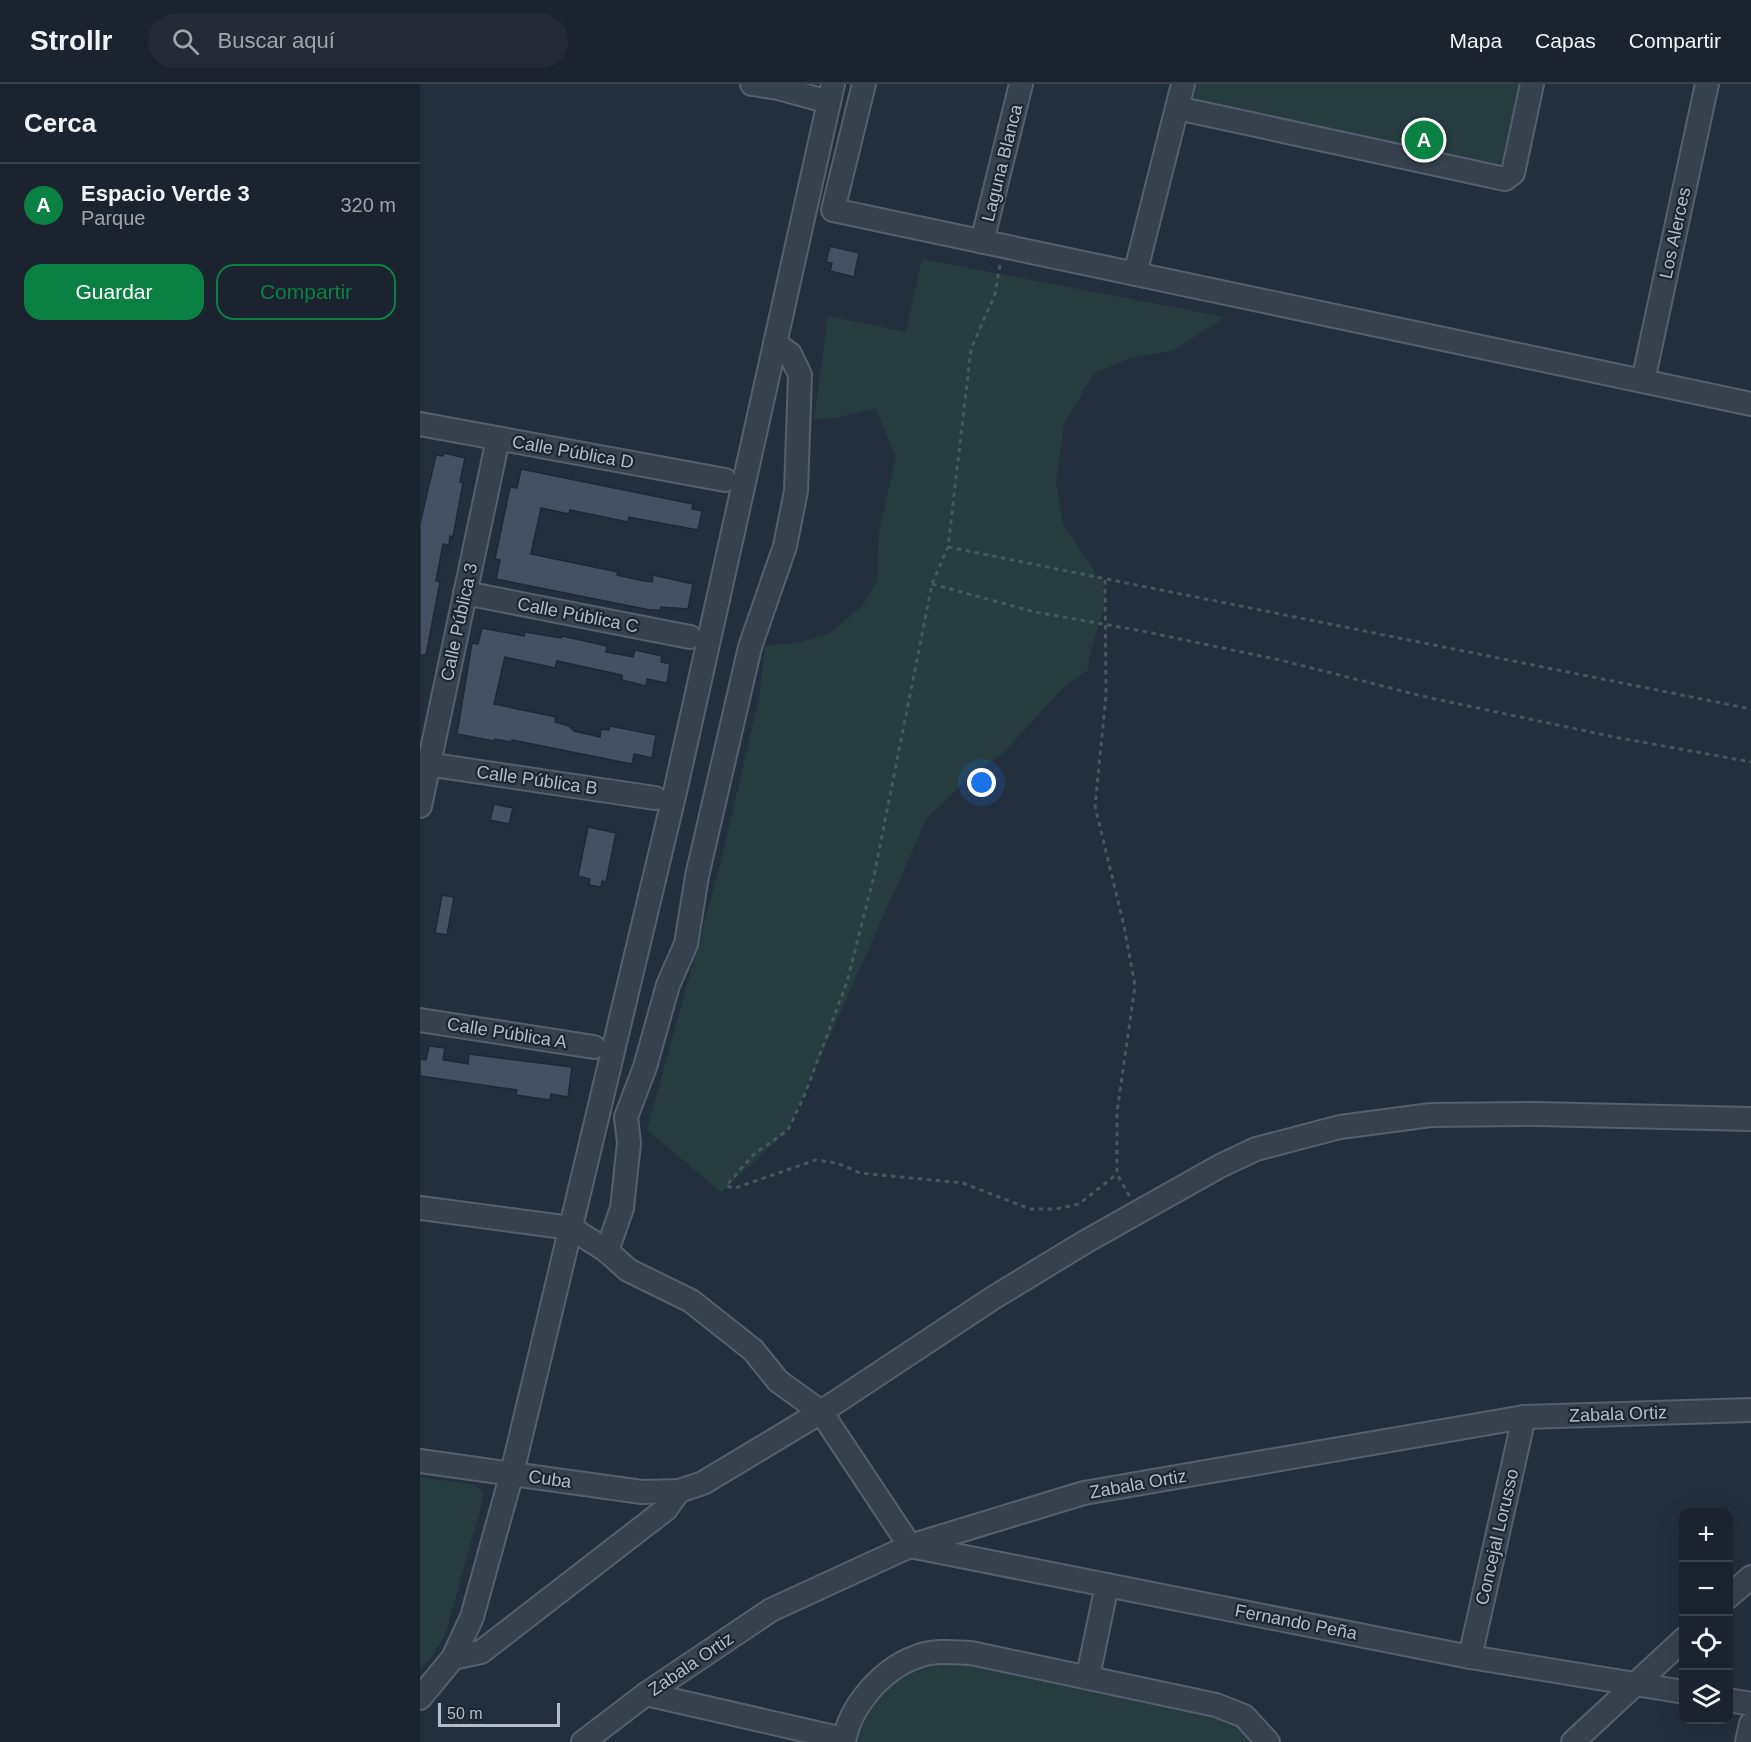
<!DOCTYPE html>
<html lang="es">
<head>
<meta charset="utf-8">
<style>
  :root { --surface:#1b232e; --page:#242b36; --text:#f1f3f6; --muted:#a0a4aa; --line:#39404a; --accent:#0b8043 }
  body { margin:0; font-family:Arial,sans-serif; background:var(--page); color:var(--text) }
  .controls { position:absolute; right:18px; bottom:18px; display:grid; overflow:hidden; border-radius:12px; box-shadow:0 6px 24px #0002 }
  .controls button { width:54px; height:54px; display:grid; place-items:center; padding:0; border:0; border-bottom:2px solid var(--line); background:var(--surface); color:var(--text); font:30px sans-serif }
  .scale { position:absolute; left:18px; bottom:15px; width:122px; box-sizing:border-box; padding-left:6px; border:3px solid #b4bcc9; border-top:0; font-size:16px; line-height:21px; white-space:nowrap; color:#b4bcc9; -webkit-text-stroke:4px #1d2633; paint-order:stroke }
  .you { position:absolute; left:562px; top:699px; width:21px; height:21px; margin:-15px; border:4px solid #fff; border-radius:50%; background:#1a73e8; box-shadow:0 0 0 9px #1a73e833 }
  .badge { display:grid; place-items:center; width:39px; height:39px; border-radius:50%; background:var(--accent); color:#fff; font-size:20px; font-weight:700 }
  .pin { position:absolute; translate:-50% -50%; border:3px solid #fff; box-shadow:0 2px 6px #0006 }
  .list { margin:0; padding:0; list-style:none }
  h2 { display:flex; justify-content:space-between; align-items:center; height:78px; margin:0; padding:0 24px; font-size:26px }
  h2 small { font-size:20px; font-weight:400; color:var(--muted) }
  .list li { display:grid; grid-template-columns:39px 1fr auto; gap:18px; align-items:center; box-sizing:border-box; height:84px; padding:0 24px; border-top:2px solid var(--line) }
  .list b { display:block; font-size:22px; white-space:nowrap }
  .list p { margin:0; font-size:20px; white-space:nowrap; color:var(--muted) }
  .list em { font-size:20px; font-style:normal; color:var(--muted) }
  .actions { display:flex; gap:12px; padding:18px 24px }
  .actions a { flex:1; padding:14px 0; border:2px solid var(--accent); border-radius:18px; text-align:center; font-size:21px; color:var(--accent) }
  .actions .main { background:var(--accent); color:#fff }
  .icon { flex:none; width:33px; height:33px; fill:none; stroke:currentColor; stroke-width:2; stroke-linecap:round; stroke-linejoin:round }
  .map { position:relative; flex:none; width:1331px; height:1658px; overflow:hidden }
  header { display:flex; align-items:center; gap:36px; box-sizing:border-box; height:84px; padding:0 30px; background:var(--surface); border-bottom:2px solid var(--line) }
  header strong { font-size:28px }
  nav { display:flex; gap:33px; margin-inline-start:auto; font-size:21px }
  .search { width:420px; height:54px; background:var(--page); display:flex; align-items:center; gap:15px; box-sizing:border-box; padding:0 21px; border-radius:33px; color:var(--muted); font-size:22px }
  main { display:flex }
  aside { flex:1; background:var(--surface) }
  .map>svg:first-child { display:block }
  .green { fill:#263c3f }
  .building { fill:#455162; stroke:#1f2835; stroke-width:1.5 }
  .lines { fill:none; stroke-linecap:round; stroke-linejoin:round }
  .minor-casing { stroke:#565f6c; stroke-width:26 }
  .path { stroke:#44595c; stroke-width:3; stroke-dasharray:4.5 4.5; stroke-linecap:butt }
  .minor { stroke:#38414e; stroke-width:22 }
  .labels { text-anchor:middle; stroke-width:4.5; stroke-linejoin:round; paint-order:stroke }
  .street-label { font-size:18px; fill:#b4bcc9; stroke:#1d2633 }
</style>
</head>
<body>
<header>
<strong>Strollr</strong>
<div class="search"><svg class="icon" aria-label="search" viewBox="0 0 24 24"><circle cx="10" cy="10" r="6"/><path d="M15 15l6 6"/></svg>Buscar aquí</div>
<nav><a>Mapa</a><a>Capas</a><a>Compartir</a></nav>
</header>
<main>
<aside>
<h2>Cerca<small></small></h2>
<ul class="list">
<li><span class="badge">A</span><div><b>Espacio Verde 3</b><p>Parque</p></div><em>320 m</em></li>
</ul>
<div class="actions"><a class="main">Guardar</a><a>Compartir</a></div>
</aside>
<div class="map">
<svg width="1331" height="1658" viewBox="0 0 1331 1658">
  <rect width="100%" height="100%" fill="#242f3e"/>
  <!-- green -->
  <g class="green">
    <path d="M 763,0 L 1112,0 L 1093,89 L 757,24 Z"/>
    <path d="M 502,175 L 805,233 L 754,266 L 708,275 L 673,290 L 644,341 L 636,398 L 643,440 L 685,503 L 685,520 L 670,569 L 668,586 L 643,604 L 583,669 L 550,692 L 507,734 L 368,1046 L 301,1108 L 227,1046 L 300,782 L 339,614 L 345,562 L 381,558 L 408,550 L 441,523 L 457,497 L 459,449 L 476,372 L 455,324 L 416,334 L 394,335 L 408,232 L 486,248 Z"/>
    <path d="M 0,1393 L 52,1400 L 62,1407 L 63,1415 L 25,1551 L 11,1574 L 0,1585 Z"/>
    <path d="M 529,1570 L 807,1627 L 840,1658 L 435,1658 C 449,1598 478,1591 529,1570 Z"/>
  </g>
  <!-- building -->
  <g class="building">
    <path d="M 410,162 L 439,169 L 434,193 L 410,187 L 412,179 L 406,178 Z"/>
    <path d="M 24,369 L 45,374 L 40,398 L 43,399 L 33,453 L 30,452 L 29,461 L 23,460 L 16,497 L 20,498 L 6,571 L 0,571 L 0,440 L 16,371 L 23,372 Z"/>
    <path d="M 101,385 L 273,420 L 272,425 L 282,427 L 278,446 L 209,433 L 208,438 L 150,426 L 149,430 L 121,424 L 111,470 L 198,488 L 197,491 L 224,497 L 232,498 L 233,491 L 273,500 L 268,525 L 241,523 L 241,526 L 230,526 L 76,495 L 80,476 L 75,475 L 90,403 L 97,404 Z"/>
    <path d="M 62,544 L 104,552 L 105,548 L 141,554 L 142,552 L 187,562 L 186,568 L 213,573 L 215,566 L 242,572 L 241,578 L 250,580 L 247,599 L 227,595 L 226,602 L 202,596 L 202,591 L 137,577 L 135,584 L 85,573 L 74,620 L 136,633 L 135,638 L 149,642 L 154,647 L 180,653 L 181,645 L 189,646 L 190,642 L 236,651 L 232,674 L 214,670 L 212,680 L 92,656 L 92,658 L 75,655 L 74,657 L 37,650 L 52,559 L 58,560 Z"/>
    <path d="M 74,720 L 93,724 L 89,740 L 70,736 Z"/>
    <path d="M 168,743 L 196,749 L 186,798 L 182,797 L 181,803 L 169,801 L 170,795 L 158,792 Z"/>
    <path d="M 22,811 L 34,813 L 27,851 L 15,849 Z"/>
    <path d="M 9,962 L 25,964 L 23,976 L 48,980 L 49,970 L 152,983 L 148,1013 L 131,1010 L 130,1016 L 96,1011 L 97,1006 L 0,992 L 0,975 L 6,976 Z"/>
  </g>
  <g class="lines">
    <!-- minor casing -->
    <g class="minor-casing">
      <g id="minor">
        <path d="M 332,0 L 358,4 L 409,18"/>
        <path d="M 444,0 L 413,126 L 1331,320"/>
        <path d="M 757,24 L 1085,95 L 1093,89 L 1112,0"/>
        <path d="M 562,158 L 601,0"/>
        <path d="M 715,190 L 763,0"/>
        <path d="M 1223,297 L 1287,0"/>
        <path d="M 0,340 L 305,396"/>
        <path d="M 45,509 L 270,553"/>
        <path d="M 0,679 L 235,714"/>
        <path d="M 0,722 L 78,355"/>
        <path d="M 0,936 L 174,963"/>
        <path d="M 0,1124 L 151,1144 L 187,1167 L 208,1186 L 271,1217 L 333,1266 L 358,1297 L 401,1328 L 490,1462 L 1050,1573 L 1264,1608"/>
        <path d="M 187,1167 L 202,1124 L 209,1059 L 206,1033 L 225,983 L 248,901 L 266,860 L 277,792 L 330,563 L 365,462 L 376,407 L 380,291 L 370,270 L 355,259"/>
        <path d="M 0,1377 L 222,1408 L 259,1407 L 283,1399 L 401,1328 L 573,1214 L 665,1158 L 800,1082 L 836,1065 L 920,1043 L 1011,1031 L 1116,1030 L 1331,1035"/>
        <path d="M 1308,1513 L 1331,1493"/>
        <path d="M 1050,1573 L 1104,1333"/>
        <path d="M 33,1574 L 61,1568 L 246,1425 L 259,1407"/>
        <path d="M 668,1592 L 687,1501"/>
        <path d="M 226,1610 L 423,1655"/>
        <path d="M 0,1614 L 33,1574 L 52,1533 L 92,1389 L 255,708 L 413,0"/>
        <path d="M 1308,1616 L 1331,1620"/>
        <path d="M 163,1658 L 226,1610 L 351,1526 L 490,1462 L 664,1409 L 1104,1333 L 1331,1326"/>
        <path d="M 424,1658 C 429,1623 462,1585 496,1573 C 513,1566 532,1568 551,1569 L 796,1621 L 824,1632 L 848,1658"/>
        <path d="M 1153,1658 L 1264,1555"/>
        <path d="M 1327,1658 L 1331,1640"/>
      </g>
    </g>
    <!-- path -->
    <g class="path">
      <path d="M 580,181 L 575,210 L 551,265 L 528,463 L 512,500 L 454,792 L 427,898 L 385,1010 L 368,1046 L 333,1071 L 306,1102 L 315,1104 L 396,1076 L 417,1079 L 440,1089 L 543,1099 L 610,1125 L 636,1125 L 659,1120 L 697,1090"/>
      <path d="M 528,463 L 1331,625"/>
      <path d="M 685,496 L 686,612 L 675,722 L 704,842 L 715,902 L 697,1028 L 697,1090 L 710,1113"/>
      <path d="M 512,500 L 615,528 L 722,547 L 860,576 L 1006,613 L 1194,653 L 1331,678"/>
    </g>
    <!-- minor -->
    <use href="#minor" class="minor"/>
  </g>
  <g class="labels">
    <!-- street labels -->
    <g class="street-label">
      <text transform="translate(582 79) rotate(-76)" y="6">Laguna Blanca</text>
      <text transform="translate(1255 149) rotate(-78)" y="6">Los Alerces</text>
      <text transform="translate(153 368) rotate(10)" y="6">Calle Pública D</text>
      <text transform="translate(158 531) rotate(11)" y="6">Calle Pública C</text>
      <text transform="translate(39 538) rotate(-78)" y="6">Calle Pública 3</text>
      <text transform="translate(117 696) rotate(8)" y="6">Calle Pública B</text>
      <text transform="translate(87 949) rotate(9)" y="6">Calle Pública A</text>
      <text transform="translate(1198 1330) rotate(-2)" y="6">Zabala Ortiz</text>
      <text transform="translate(130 1395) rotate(8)" y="6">Cuba</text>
      <text transform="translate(718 1400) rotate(-10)" y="6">Zabala Ortiz</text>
      <text transform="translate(1077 1453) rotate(-77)" y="6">Concejal Lorusso</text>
      <text transform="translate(876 1538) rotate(11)" y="6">Fernando Peña</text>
      <text transform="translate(271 1580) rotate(-34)" y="6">Zabala Ortiz</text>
    </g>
  </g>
</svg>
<div class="controls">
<button>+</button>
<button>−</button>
<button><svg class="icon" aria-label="locate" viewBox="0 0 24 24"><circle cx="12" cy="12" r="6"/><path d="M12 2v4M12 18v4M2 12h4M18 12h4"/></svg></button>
<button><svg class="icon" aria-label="layers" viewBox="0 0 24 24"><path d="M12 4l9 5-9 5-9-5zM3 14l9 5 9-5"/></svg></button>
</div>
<div class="scale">50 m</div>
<div class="you"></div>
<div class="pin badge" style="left:1004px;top:56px">A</div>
</div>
</main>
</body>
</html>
